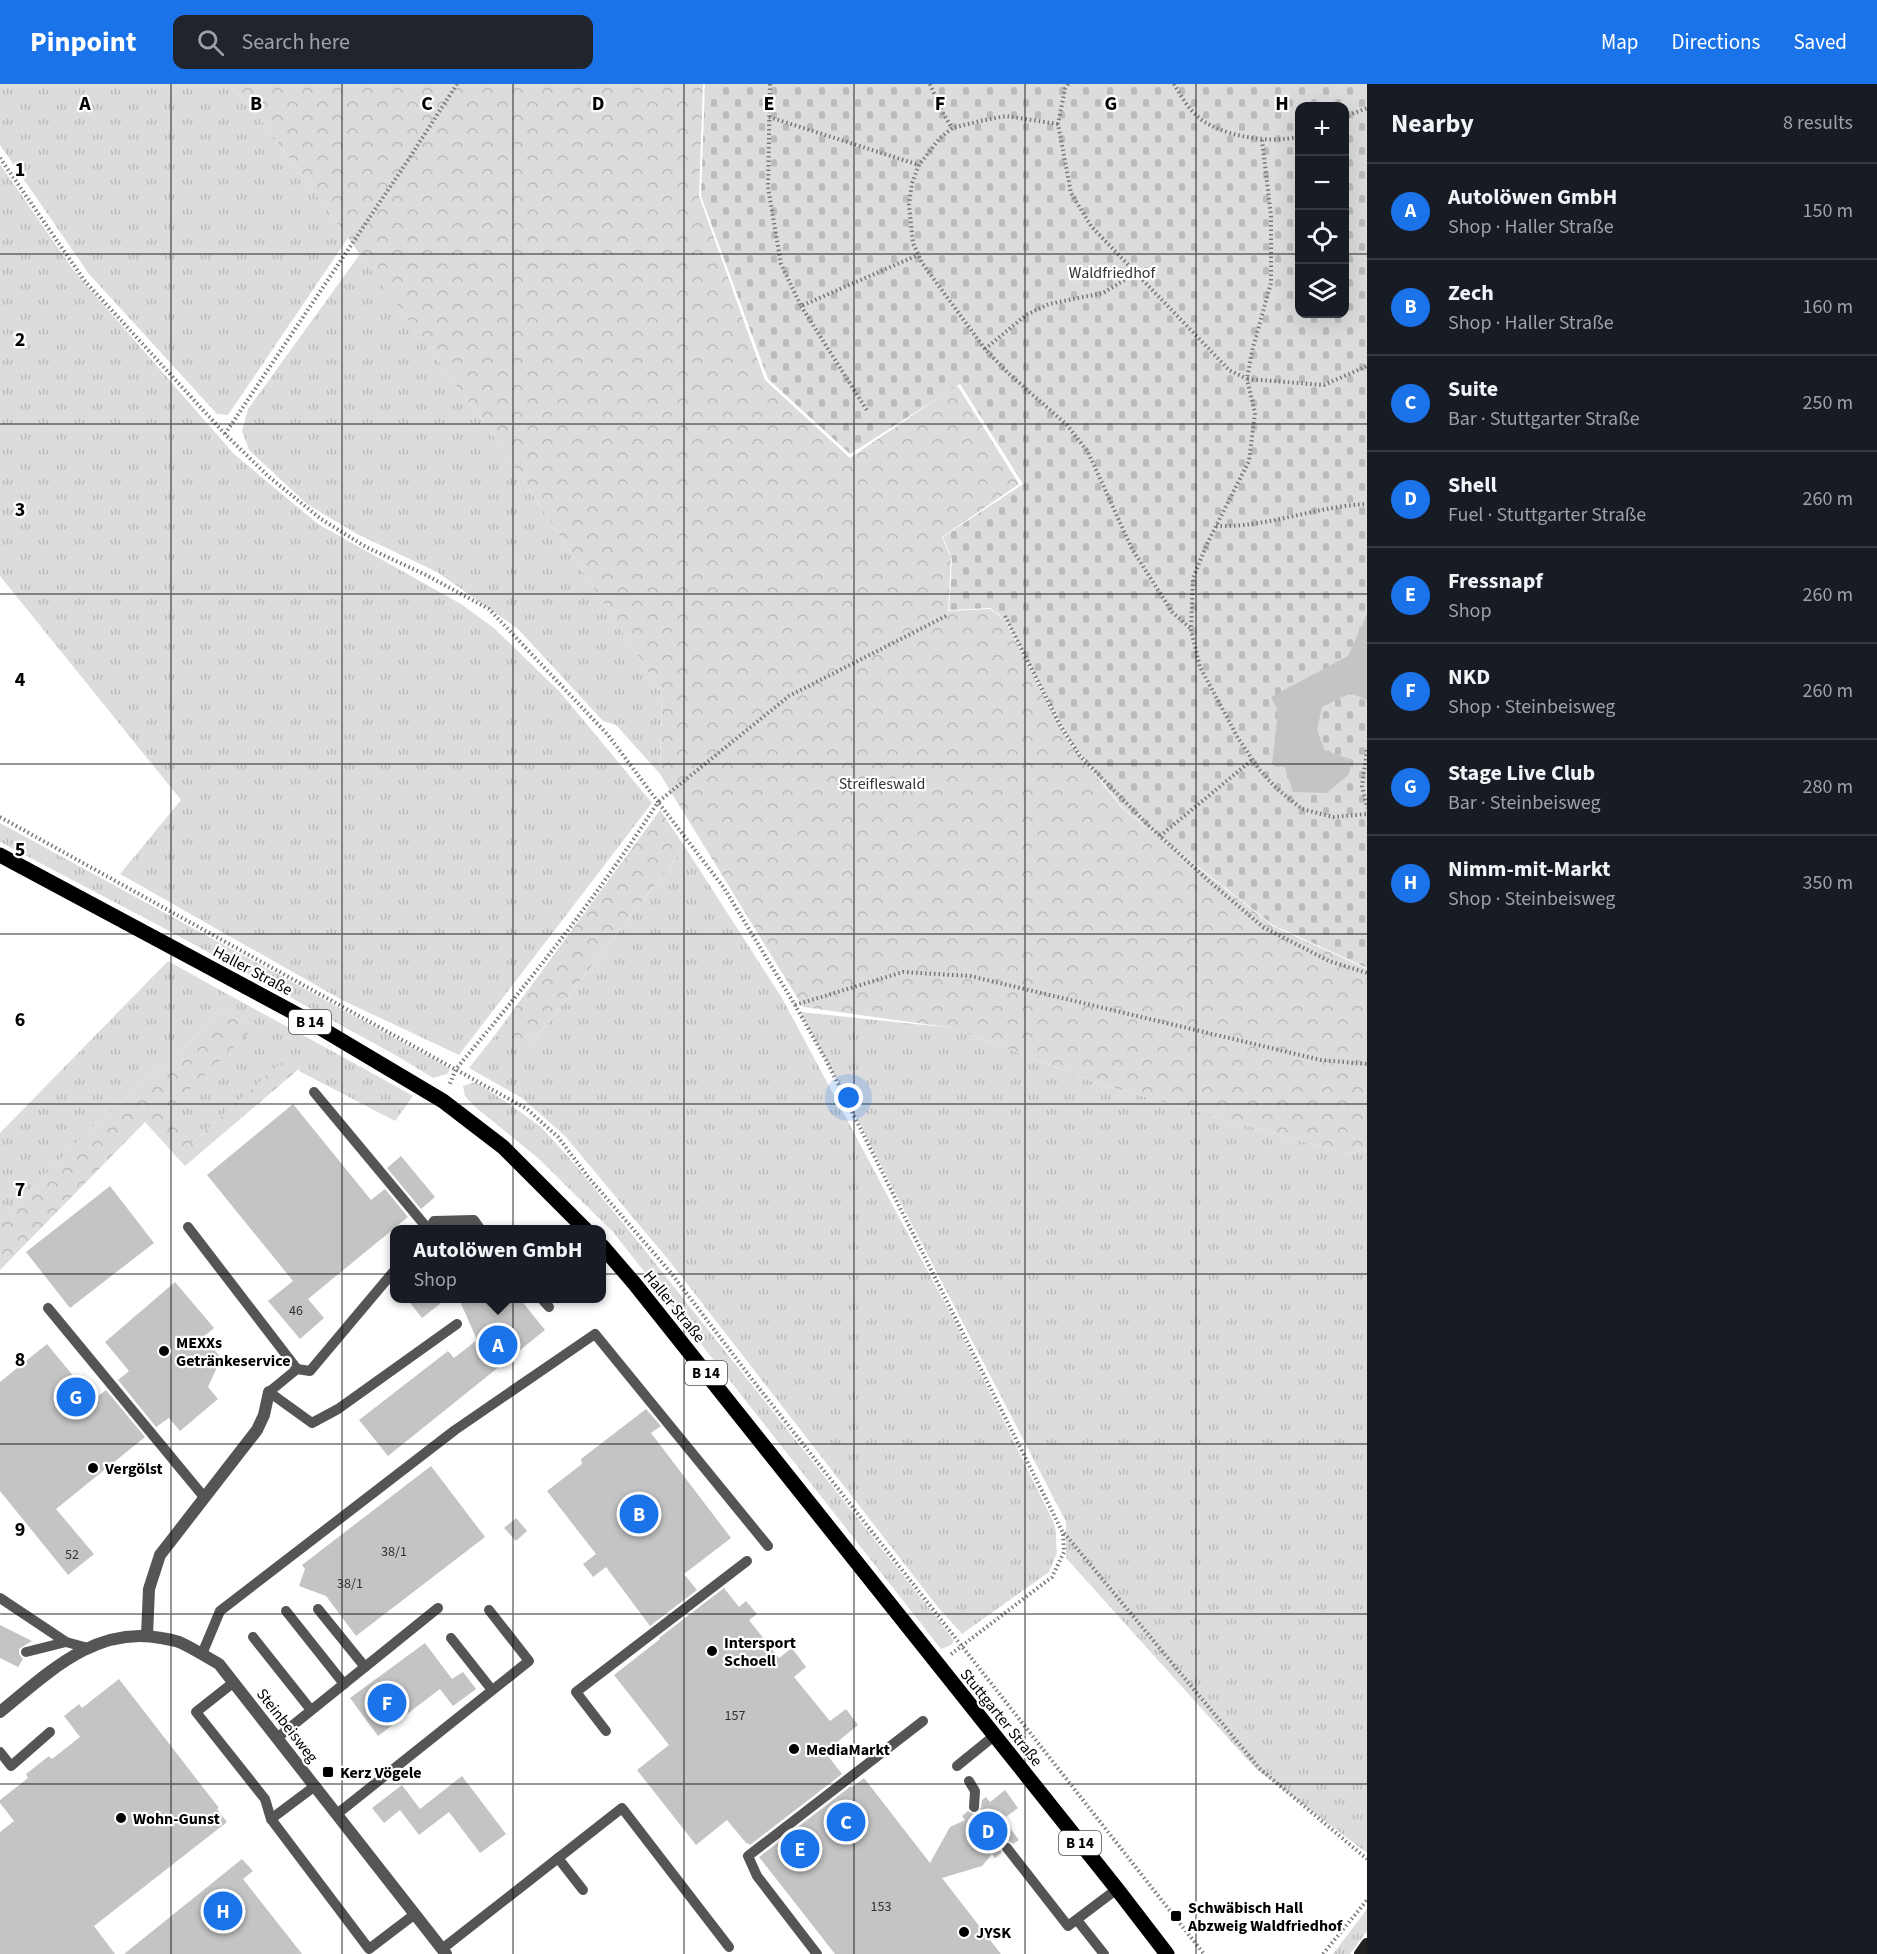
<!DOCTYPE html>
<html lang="en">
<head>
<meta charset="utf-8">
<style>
  :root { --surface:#171b24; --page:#20242c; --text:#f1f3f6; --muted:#9ea1a6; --line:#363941; --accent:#1a73e8 }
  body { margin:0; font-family:"Source Sans 3",sans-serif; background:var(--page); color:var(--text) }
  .controls { position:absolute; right:18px; top:18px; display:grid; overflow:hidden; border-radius:12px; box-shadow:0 6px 24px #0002 }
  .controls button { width:54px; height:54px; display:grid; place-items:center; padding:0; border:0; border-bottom:2px solid var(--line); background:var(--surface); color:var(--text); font:30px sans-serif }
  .you { position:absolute; left:849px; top:1014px; width:21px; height:21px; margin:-15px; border:4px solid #fff; border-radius:50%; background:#1a73e8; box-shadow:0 0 0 9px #1a73e833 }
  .badge { display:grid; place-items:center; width:39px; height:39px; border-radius:50%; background:var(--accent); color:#fff; font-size:20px; font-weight:700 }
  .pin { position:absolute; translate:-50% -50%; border:3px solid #fff; box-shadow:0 2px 6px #0006 }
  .popup { position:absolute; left:390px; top:1141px; width:216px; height:78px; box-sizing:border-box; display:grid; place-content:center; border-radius:12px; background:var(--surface); filter:drop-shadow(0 2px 4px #0005); font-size:20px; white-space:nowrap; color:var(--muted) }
  .popup b { font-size:22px; color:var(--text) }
  .popup::after { content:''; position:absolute; left:50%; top:100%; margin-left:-12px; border:12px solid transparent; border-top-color:var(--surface) }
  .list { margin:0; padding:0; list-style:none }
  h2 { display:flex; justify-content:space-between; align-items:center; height:78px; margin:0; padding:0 24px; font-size:26px }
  h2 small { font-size:20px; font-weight:400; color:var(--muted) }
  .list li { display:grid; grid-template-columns:39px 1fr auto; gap:18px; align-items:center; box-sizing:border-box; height:96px; padding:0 24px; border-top:2px solid var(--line) }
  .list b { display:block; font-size:22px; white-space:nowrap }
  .list p { margin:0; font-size:20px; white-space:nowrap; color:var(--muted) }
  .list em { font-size:20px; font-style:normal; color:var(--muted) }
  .icon { flex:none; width:33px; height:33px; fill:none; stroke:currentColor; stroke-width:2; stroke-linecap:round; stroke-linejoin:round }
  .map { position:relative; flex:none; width:1367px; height:1870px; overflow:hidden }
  header { display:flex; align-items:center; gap:36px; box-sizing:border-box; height:84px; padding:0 30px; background:var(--accent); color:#fff }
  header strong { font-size:28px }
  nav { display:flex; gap:33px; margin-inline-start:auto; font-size:21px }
  .search { width:420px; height:54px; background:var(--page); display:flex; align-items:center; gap:15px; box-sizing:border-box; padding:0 21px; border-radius:12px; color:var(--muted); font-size:22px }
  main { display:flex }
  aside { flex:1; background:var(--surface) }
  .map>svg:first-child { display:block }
  .grass { fill:url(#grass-tufts) }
  .forest { fill:url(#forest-crowns) }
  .cemetery { fill:url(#cemetery-stones); fill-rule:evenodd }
  .building { fill:#c4c4c4 }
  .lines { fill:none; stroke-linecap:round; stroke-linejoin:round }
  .path { stroke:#777; stroke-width:4; stroke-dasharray:1.5 3; stroke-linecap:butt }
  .lane { stroke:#555; stroke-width:10 }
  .street { stroke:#555; stroke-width:12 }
  .secondary { stroke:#222; stroke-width:12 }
  .primary { stroke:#000; stroke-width:15 }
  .grid { fill:none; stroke:#000; stroke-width:1.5; stroke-opacity:0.55 }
  .poi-dot { fill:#000; stroke:#fff; stroke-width:2 }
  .labels { text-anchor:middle; stroke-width:4.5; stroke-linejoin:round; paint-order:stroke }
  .number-label { font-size:14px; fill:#313131 }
  .shield { fill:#fff; stroke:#4c4c4c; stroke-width:1.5 }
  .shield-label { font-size:15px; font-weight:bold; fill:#000 }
  .park-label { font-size:16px; fill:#333; stroke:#fff }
  .street-label { font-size:16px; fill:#000; stroke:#fff }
  .poi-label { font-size:16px; font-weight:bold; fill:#000; stroke:#fff; text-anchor:start }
  .grid-label { font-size:20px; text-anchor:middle; font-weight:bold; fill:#000; stroke:#fff; stroke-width:4.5; stroke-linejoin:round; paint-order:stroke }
</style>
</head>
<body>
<header>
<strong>Pinpoint</strong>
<div class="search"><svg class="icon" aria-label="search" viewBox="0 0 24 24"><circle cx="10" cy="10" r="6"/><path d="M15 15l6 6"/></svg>Search here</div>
<nav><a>Map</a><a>Directions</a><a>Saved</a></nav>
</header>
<main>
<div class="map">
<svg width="1367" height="1870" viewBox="0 0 1367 1870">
  <defs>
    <pattern id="grass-tufts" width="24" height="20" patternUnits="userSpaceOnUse" patternTransform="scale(1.5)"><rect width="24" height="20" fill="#dcdcdc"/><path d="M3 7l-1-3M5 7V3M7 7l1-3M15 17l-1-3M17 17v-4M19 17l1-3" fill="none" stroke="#bbb"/></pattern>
    <pattern id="forest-crowns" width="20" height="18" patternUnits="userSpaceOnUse" patternTransform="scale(1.5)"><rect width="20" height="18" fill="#dcdcdc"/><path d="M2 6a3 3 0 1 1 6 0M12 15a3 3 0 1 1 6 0" fill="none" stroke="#bbb"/></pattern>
    <pattern id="cemetery-stones" width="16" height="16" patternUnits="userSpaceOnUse" patternTransform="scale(1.5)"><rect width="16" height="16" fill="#dcdcdc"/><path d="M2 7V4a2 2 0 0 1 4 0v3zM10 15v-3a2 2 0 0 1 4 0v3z" fill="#bbb"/></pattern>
  </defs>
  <rect width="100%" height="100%" fill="#fff"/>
  <!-- grass -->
  <g class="grass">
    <path d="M 0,0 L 229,0 L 259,33 L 348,154 L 228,331 L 217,330 L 89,190 L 0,61 Z"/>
    <path d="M 0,80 L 74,187 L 234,370 L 318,440 L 461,520 L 495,545 L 560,608 L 652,719 L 459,971 L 342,916 L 120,790 L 181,716 L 0,492 Z"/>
    <path d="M 360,170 L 501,362 L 662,609 L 660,690 L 616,641 L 603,637 L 518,545 L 437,488 L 357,450 L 307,420 L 249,366 L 242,347 L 248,325 Z"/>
    <path d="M 0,739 L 448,983 L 450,985 L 447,990 L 433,994 L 397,972 L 177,851 L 0,758 Z"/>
    <path d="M 685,763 L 782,914 L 955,1238 L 1055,1441 L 1057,1469 L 1049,1488 L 962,1550 L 937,1522 L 671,1179 L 565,1052 L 522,1014 L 469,984 L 495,951 L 532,959 Z"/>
    <path d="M 168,877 C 249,923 332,966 413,1012 L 395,1037 L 299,987 L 300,984 L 289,972 L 192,1059 L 165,1028 L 256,941 L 223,929 L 84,1051 L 0,1138 L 0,1049 Z"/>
    <path d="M 800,928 L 953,944 L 1100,1000 L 1347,1070 L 1367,1066 L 1367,1769 L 1255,1684 L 1066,1474 L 1066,1438 L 836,994 Z"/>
    <path d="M 475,998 L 502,1015 L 541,1043 L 571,1076 L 644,1165 L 943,1542 L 954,1557 L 951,1561 L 941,1565 L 613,1148 L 538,1074 L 473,1021 L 465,1012 L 463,1002 Z"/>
    <path d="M 1367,1825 L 1367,1847 L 1350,1870 L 1333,1870 Z"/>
  </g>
  <!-- forest -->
  <g class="forest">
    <path d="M 229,0 L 703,0 L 699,112 L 765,296 L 850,374 L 957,301 L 1019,400 L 942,453 L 951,474 L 948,527 L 990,525 L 1004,535 L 1068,657 L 1123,725 L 1273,842 L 1367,885 L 1367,1066 L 1347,1070 L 1100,1000 L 953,944 L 803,923 L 660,690 L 662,609 L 501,362 L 259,33 Z"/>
    <path d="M 660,726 L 685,763 L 531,960 L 495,951 Z"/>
    <path d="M 223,929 L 257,941 L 166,1028 L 192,1059 L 289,971 L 300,984 L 185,1082 L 145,1038 L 0,1186 L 0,1138 L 84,1051 Z"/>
  </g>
  <!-- cemetery -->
  <path class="cemetery" d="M 705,0 L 1367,0 L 1367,884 L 1273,841 L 1124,725 L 1069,656 L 1005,535 L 990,524 L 949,526 L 952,475 L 943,453 L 1023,400 L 960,300 L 850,370 L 768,295 L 701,112 ZM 1300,22 L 1344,22 L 1344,230 L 1300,230 Z"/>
  <!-- building -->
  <g class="building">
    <path d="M 1367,530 L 1367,616 L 1351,609 L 1322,623 L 1317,646 L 1325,667 L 1330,666 L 1330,668 L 1352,676 L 1349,690 L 1327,709 L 1293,708 L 1285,683 L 1272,680 L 1278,627 L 1271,613 L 1348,572 Z"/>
    <path d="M 293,1020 L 371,1116 L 385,1105 L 408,1133 L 308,1215 L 324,1234 L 300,1255 L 268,1217 L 293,1197 L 207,1091 Z"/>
    <path d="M 401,1072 L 435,1113 L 421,1125 L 387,1084 Z"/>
    <path d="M 110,1102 L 154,1159 L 70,1224 L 26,1168 Z"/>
    <path d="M 175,1198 L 214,1244 L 203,1253 L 223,1276 L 218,1281 L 208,1303 L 218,1315 L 180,1347 L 169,1334 L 156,1343 L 118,1296 L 129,1287 L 105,1258 Z"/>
    <path d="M 407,1215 L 446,1215 L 422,1234 Z"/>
    <path d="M 459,1215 L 520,1215 L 545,1246 L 388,1372 L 359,1336 L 448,1267 L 454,1274 L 477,1256 Z"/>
    <path d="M 47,1260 L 93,1316 L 106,1306 L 145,1353 L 56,1425 L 94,1470 L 68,1491 L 0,1407 L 0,1298 Z"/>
    <path d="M 646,1325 L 661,1342 L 651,1349 L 731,1454 L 684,1490 L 697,1506 L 650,1542 L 606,1483 L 593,1493 L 583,1480 L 596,1470 L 547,1407 L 582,1380 L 581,1375 Z"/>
    <path d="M 431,1382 L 485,1453 L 356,1552 L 326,1512 L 299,1502 L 305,1485 L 302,1481 Z"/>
    <path d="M 516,1434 L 527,1447 L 516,1457 L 504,1444 Z"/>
    <path d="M 724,1504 L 739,1523 L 746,1517 L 757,1530 L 749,1536 L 779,1574 L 792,1564 L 806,1583 L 794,1593 L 830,1637 L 846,1625 L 858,1641 L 825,1668 L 842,1690 L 750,1761 L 748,1759 L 747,1760 L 727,1736 L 696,1761 L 637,1686 L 669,1661 L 614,1591 L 660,1555 L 659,1554 Z"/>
    <path d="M 0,1541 L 32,1557 L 19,1565 L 19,1570 L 23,1575 L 18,1583 L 0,1574 Z"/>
    <path d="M 425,1559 L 452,1595 L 463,1588 L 476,1605 L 453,1622 L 440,1605 L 378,1652 L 350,1614 Z"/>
    <path d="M 119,1595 L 219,1724 L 217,1725 L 227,1738 L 94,1842 L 115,1870 L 0,1870 L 0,1748 L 14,1737 L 0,1719 L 0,1716 L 28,1694 L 26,1690 L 49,1672 L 52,1675 L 80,1653 L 64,1632 L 79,1620 L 82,1624 Z"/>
    <path d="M 462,1692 L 506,1750 L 480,1769 L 449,1728 L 419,1751 L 400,1726 L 384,1739 L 372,1724 L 402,1701 L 420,1725 Z"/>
    <path d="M 864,1694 L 930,1779 L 950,1743 L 965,1736 L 962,1732 L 968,1727 L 973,1730 L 978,1729 L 981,1724 L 982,1716 L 986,1713 L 990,1718 L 1005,1706 L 1018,1724 L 1003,1735 L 1019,1756 L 1013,1760 L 1009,1757 L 1003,1758 L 1000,1762 L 1001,1769 L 995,1774 L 992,1770 L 982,1782 L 942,1794 L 1001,1870 L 835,1870 L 759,1773 L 851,1702 L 852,1703 Z"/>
    <path d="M 242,1775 L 253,1787 L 243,1795 L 302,1870 L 124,1870 Z"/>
  </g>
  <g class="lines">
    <!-- path -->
    <g class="path">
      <path d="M 770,0 L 768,103 L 781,180 L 801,222 L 918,171"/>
      <path d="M 930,0 L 941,26 L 952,44"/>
      <path d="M 1068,0 L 1065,5 L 1058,40 L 1071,109 L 1091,142 L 1229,286 L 1247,295 L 1255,329 L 1249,377 L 1207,460 L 1193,494 L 1191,546 L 1200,583 L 1238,654 L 1258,684 L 1276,704 L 1302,725 L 1333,733 L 1367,730"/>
      <path d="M 1174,0 C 1180,10 1187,23 1196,31 C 1217,52 1272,61 1300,52"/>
      <path d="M 769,33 L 919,81"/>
      <path d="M 1344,33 L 1367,24"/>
      <path d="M 1262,56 L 1271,132 L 1271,199 L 1252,267 L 1247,295 L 1324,301 L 1367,282"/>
      <path d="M 0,74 L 84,196 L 225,350 L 268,392 L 321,435 L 366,463 L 426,491 L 489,525 L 608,651 L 658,718 C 598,812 528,899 456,985 L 449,1002"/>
      <path d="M 1136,189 L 1103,209 L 1049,220 L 1026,231 L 985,265 L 1008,289 L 1067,341 L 1088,368 L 1132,465 L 1172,528 L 1191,545"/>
      <path d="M 801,222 L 868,328"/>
      <path d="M 985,265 L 922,179 L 913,159 L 909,121 L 912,99 L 919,81 L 939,55 L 952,44 L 980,37 L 1006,32 L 1058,40"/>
      <path d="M 225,350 L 410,73 L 457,0"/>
      <path d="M 1216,442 C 1267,444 1316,422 1367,420"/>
      <path d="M 946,532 L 789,612 L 658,718 L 724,804 L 795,921 L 826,976 L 1063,1449 L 1064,1468 L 1052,1493 L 950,1571"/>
      <path d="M 1005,532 L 1061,643 L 1080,672 L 1149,742 L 1210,798 L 1263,843 L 1329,877 L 1367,889"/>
      <path d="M 1367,666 L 1362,702 L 1367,724"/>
      <path d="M 0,733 L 527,1025 L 558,1053 L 589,1094 L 671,1189 L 751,1294 L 1204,1870"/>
      <path d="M 1160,752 L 1252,676"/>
      <path d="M 795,921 L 903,888 L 970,892 L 1321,976 L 1367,980"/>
      <path d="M 1064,1449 L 1260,1685 L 1367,1775"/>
      <path d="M 1323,1870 L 1367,1816"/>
    </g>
    <!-- lane -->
    <g class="lane">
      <path d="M 314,1008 L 428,1145"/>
      <path d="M 188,1143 L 297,1285 L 269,1308 L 312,1339 L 338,1325 L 457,1240"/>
      <path d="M 428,1146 L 434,1137 L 474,1136 L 481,1146"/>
      <path d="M 541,1214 L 549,1223"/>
      <path d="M 48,1224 L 204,1413"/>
      <path d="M 297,1285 L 310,1287 L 394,1187"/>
      <path d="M 0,1514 L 66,1558 L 88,1564"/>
      <path d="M 318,1525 L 365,1583"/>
      <path d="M 286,1527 L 344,1600"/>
      <path d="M 253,1553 L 311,1626"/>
      <path d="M 451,1554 L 492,1606"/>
      <path d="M 26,1568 L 66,1558"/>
      <path d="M 202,1570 L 220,1527 L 455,1346 L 595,1250 L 768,1462"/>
      <path d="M 234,1598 L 196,1628 L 265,1715 L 271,1735"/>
      <path d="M 606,1647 L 576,1608 L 747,1477"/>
      <path d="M 277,1654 L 438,1524"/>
      <path d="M 0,1668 L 11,1682 L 50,1648"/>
      <path d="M 957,1682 L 994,1652"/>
      <path d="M 969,1697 L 975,1707 L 974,1723"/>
      <path d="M 315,1702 L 271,1735 L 369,1865 L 415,1830"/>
      <path d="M 337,1730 L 529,1577 L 489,1526"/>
      <path d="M 1007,1764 L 1068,1842 L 1117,1805"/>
      <path d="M 558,1774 L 583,1806"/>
      <path d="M 1077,1836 L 1104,1870"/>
      <path d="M 442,1865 L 622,1724 L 729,1863"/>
      <path d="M 817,1870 L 757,1792 L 748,1772 L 923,1637"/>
    </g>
    <!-- street -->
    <g class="street">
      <path d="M 147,1551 L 149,1505 L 160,1471 L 257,1346 L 264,1331 L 269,1308"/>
      <path d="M 0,1628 C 47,1590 95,1541 161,1554 C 167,1555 173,1556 179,1558 C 193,1564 206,1573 219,1580 L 446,1870"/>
    </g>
    <!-- secondary -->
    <path class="secondary" d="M 1360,1870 L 1367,1860"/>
    <!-- primary -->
    <g class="primary">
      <path d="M 0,771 L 302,933 L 443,1017 L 503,1063 L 586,1146"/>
      <path d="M 602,1162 L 634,1199 L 1117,1805 L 1167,1870"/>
    </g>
  </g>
  <!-- grid -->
  <path class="grid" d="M 171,0 L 171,1870M 342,0 L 342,1870M 513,0 L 513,1870M 684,0 L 684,1870M 854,0 L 854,1870M 1025,0 L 1025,1870M 1196,0 L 1196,1870M 0,170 L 1300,170M 1344,170 L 1367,170M 0,340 L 1367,340M 0,510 L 1367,510M 0,680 L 1367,680M 0,850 L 1367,850M 0,1020 L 1367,1020M 0,1190 L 1367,1190M 0,1360 L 1367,1360M 0,1530 L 1367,1530M 0,1700 L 1367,1700"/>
  <!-- markers -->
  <g class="poi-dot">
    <circle cx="164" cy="1267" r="6"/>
    <circle cx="93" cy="1384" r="6"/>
    <circle cx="712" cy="1567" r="6"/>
    <circle cx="794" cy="1665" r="6"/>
    <rect x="322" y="1682" width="12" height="12" rx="3"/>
    <circle cx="121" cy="1734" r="6"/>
    <rect x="1170" y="1826" width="12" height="12" rx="3"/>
    <circle cx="964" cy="1848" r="6"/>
  </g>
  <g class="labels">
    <!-- number labels -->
    <g class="number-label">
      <text x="296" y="1231">46</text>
      <text x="394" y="1472">38/1</text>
      <text x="72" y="1475">52</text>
      <text x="350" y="1504">38/1</text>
      <text x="735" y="1636">157</text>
      <text x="881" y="1827">153</text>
    </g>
    <!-- shield labels -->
    <g class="shield">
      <rect x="289" y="926" width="42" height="24" rx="4.5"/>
      <rect x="685" y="1277" width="42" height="24" rx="4.5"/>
      <rect x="1059" y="1747" width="42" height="24" rx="4.5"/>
    </g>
    <g class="shield-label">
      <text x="310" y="943">B 14</text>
      <text x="706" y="1294">B 14</text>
      <text x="1080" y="1764">B 14</text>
    </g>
    <!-- park labels -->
    <g class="park-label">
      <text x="1112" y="194">Waldfriedhof</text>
      <text x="882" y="705">Streifleswald</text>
    </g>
    <!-- street labels -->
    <g class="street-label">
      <text transform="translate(253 886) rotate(28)" y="6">Haller Straße</text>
      <text transform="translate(675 1222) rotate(51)" y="6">Haller Straße</text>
      <text transform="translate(1002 1633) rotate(51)" y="6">Stuttgarter Straße</text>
      <text transform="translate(288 1641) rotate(52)" y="6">Steinbeisweg</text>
    </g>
    <!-- poi labels -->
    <g class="poi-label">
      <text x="176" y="1264">MEXXs<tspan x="176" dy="18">Getränkeservice</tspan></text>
      <text x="105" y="1390">Vergölst</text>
      <text x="724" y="1564">Intersport<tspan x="724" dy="18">Schoell</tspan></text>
      <text x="806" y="1671">MediaMarkt</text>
      <text x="340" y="1694">Kerz Vögele</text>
      <text x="133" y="1740">Wohn-Gunst</text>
      <text x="1188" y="1829">Schwäbisch Hall<tspan x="1188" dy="18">Abzweig Waldfriedhof</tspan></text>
      <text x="976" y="1854">JYSK</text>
    </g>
  </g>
  <g class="grid-label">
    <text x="85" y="26">A</text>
    <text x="256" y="26">B</text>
    <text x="427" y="26">C</text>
    <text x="598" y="26">D</text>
    <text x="769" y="26">E</text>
    <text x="940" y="26">F</text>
    <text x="1111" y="26">G</text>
    <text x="1282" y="26">H</text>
    <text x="20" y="92">1</text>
    <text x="20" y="262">2</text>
    <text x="20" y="432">3</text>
    <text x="20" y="602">4</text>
    <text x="20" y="772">5</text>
    <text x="20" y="942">6</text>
    <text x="20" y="1112">7</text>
    <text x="20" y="1282">8</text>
    <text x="20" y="1452">9</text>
  </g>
</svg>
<div class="controls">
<button>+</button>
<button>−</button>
<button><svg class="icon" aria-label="locate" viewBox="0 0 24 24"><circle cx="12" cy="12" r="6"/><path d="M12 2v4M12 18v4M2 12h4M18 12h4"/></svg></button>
<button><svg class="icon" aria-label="layers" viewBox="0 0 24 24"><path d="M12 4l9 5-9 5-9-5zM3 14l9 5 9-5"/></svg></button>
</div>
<div class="you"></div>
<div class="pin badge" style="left:498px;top:1261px">A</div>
<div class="popup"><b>Autolöwen GmbH</b>Shop</div>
<div class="pin badge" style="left:639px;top:1430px">B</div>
<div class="pin badge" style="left:846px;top:1738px">C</div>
<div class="pin badge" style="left:988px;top:1747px">D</div>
<div class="pin badge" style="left:800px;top:1765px">E</div>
<div class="pin badge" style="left:387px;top:1619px">F</div>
<div class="pin badge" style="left:76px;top:1313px">G</div>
<div class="pin badge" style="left:223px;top:1827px">H</div>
</div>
<aside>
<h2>Nearby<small>8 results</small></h2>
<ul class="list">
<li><span class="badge">A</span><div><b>Autolöwen GmbH</b><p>Shop · Haller Straße</p></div><em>150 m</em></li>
<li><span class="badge">B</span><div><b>Zech</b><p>Shop · Haller Straße</p></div><em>160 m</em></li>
<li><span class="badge">C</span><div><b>Suite</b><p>Bar · Stuttgarter Straße</p></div><em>250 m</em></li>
<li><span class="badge">D</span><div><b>Shell</b><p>Fuel · Stuttgarter Straße</p></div><em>260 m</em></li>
<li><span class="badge">E</span><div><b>Fressnapf</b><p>Shop</p></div><em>260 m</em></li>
<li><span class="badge">F</span><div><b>NKD</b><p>Shop · Steinbeisweg</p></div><em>260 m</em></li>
<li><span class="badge">G</span><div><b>Stage Live Club</b><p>Bar · Steinbeisweg</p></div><em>280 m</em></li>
<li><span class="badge">H</span><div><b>Nimm-mit-Markt</b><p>Shop · Steinbeisweg</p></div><em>350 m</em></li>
</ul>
</aside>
</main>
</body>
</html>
